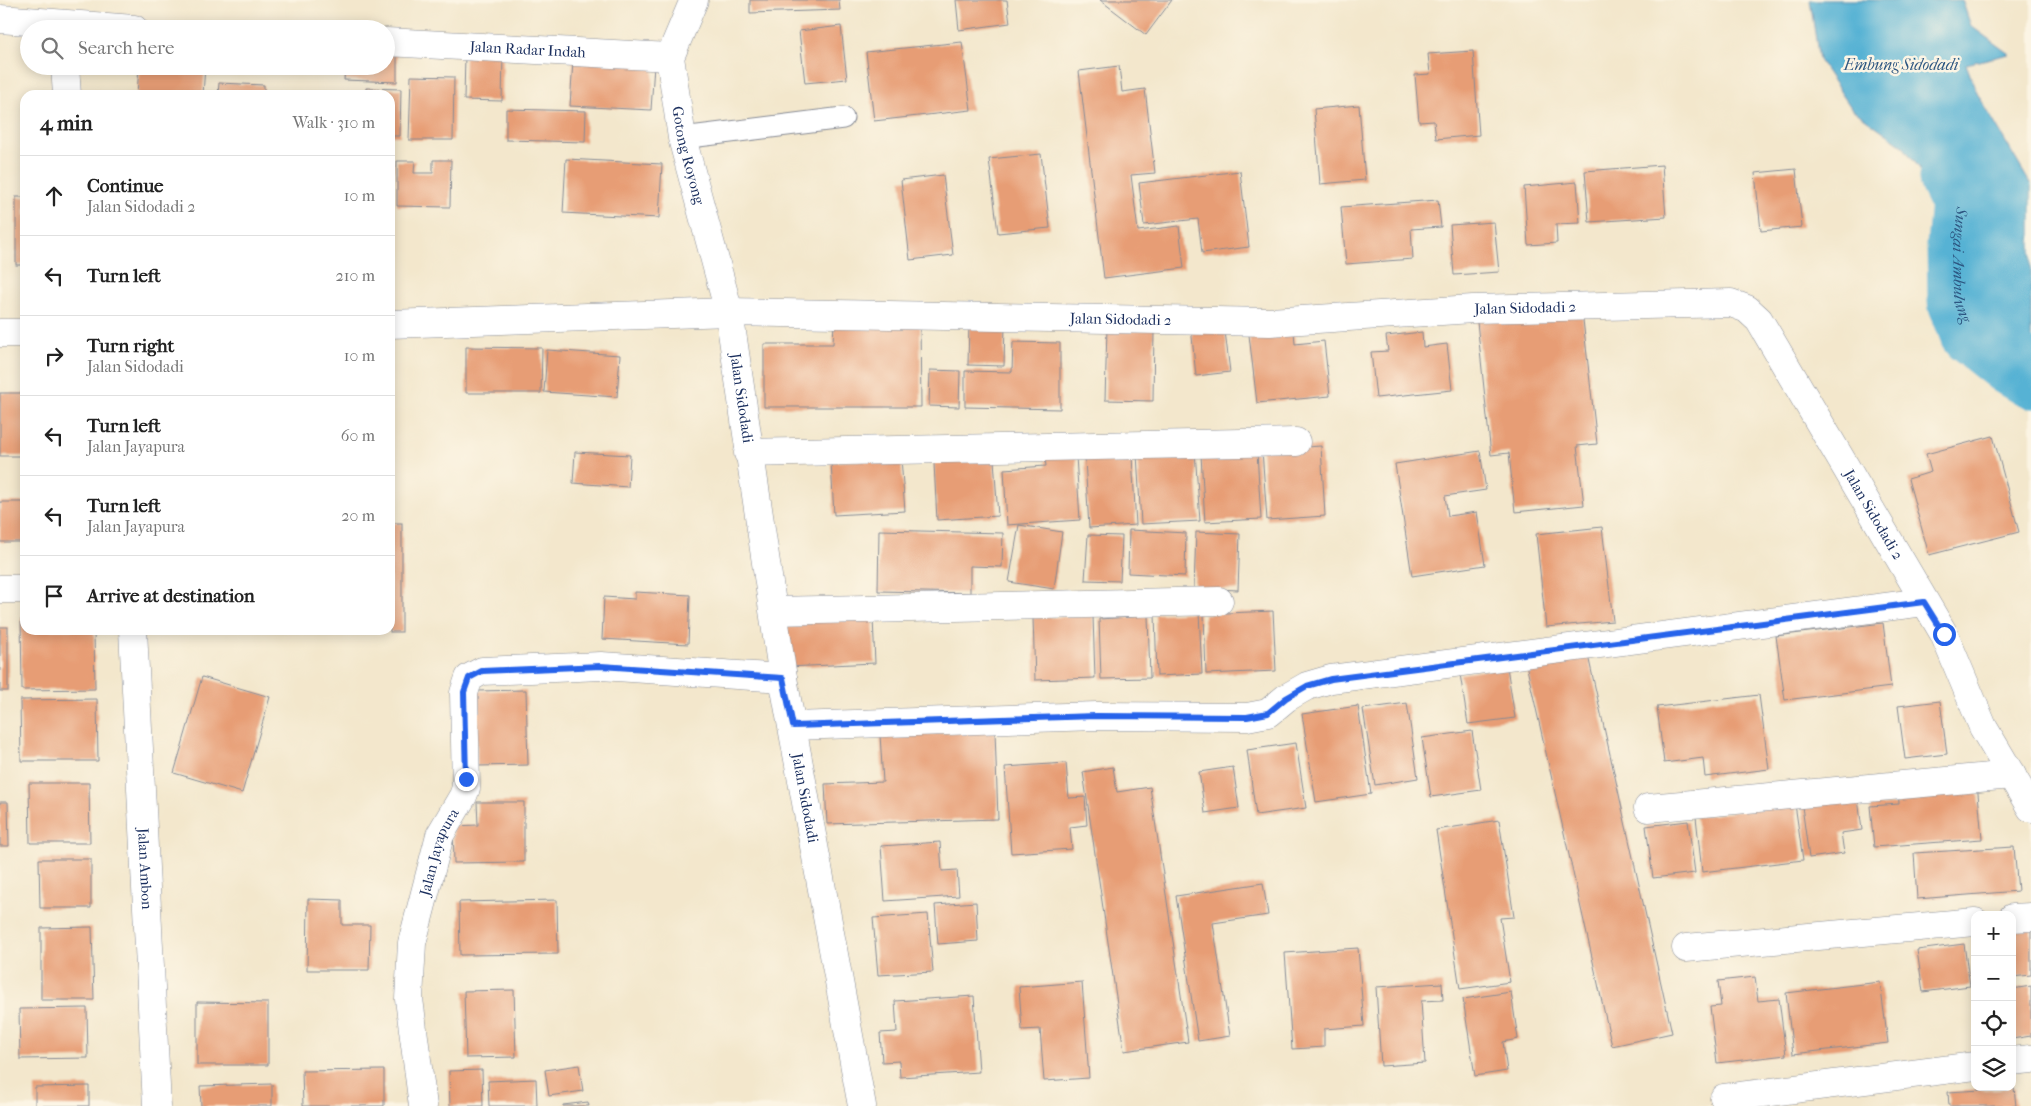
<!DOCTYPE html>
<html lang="en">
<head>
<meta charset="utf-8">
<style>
  :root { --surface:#fff; --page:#f2f2f2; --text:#222; --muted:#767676; --line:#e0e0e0 }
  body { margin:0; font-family:"IM FELL French Canon",serif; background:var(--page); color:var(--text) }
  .controls { position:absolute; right:15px; bottom:15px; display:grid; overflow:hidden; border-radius:10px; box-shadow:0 2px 12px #0003 }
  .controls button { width:45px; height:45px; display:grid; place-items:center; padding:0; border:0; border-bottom:1px solid var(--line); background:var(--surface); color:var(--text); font:25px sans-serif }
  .stop { position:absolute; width:15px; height:15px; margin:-11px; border:4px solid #2563eb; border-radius:50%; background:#fff }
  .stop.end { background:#2563eb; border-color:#fff; box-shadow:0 1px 5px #0008 }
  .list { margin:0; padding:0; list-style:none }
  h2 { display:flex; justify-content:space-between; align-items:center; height:65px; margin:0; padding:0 20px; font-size:21px }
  h2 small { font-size:16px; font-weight:400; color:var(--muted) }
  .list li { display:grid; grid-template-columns:32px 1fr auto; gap:15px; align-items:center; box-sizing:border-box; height:80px; padding:0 20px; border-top:1px solid var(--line) }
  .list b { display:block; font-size:19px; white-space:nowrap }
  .list p { margin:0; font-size:16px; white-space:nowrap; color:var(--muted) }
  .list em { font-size:16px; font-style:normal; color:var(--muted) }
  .icon { flex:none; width:28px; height:28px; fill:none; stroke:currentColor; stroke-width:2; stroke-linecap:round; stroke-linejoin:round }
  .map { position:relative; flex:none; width:2031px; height:1106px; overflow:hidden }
  .search { position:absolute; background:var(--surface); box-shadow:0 2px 12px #0003; left:20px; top:20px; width:375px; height:55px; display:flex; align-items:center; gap:12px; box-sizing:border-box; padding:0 18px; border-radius:28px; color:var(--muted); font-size:19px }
  .panel { position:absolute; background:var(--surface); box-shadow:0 2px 12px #0003; left:20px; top:90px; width:375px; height:545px; border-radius:15px }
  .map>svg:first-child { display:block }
  .water { fill:#57b2d4; stroke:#397099 }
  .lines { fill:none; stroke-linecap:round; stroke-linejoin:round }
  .river { stroke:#57b2d4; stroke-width:65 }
  .building { fill:#e79d75 }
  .service-casing { stroke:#878b95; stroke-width:23 }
  .minor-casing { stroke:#878b95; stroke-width:29 }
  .service { stroke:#fff; stroke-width:21 }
  .minor { stroke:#fff; stroke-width:28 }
  .route { stroke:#2563eb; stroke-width:6 }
  .labels { text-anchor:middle; stroke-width:5; stroke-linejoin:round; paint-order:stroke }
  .street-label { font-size:15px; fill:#1b2f5e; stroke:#fcf5e5 }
  .water-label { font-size:16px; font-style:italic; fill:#2d5681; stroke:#fcf5e5 }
</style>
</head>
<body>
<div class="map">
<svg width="2031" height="1106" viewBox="0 0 2031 1106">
  <rect width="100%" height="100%" fill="#fcf5e5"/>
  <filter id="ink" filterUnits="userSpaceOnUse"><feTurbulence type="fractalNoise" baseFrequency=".02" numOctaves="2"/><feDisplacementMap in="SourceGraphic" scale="10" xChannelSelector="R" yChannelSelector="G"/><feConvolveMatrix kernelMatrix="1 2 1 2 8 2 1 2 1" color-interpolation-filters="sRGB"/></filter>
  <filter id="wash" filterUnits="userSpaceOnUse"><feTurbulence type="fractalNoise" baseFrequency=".0096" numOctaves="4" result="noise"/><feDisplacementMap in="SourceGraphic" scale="20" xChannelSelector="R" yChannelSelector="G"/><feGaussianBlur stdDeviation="1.12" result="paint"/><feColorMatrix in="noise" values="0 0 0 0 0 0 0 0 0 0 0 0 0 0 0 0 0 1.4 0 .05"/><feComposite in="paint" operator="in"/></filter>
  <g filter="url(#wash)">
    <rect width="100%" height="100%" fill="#f3e7cc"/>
    <!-- water -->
    <path class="water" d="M 1810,0 L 1962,0 L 1971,26 L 2009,54 L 1966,64 L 1977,93 L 2031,185 L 2031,370 L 1984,343 L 1959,264 L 1923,173 L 1902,145 L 1852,109 L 1819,60 Z"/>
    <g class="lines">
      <!-- river -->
      <path class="river" id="s1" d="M 1951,178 L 1963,203 L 1959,245 L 1960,301 L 1972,333 L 2011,364 L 2031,376"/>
    </g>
    <g id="blocks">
      <!-- building -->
      <g class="building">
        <path d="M 750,0 L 839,0 L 840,10 L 750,13 Z"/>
        <path d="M 956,0 L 1007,0 L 1010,23 L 959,30 Z"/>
        <path d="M 1100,0 L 1172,0 L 1146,35 Z"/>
        <path d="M 841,26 L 847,79 L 805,83 L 799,31 Z"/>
        <path d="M 962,42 L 971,110 L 874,121 L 866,52 Z"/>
        <path d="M 386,46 L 397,46 L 397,82 L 344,80 L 345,66 L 386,66 Z"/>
        <path d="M 1473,51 L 1479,135 L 1436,139 L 1434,121 L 1419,122 L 1415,75 L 1430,74 L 1428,54 Z"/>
        <path d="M 465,54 L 503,54 L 502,101 L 464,100 Z"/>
        <path d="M 573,61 L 654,65 L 651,110 L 570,106 Z"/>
        <path d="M 139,66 L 205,66 L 203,95 L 137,95 Z"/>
        <path d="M 1119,66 L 1122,92 L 1145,89 L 1155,173 L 1131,175 L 1138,231 L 1179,226 L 1184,268 L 1104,278 L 1079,71 Z"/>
        <path d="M 411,76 L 454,77 L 453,140 L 409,140 Z"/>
        <path d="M 219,83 L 264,85 L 264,95 L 218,95 Z"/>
        <path d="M 366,88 L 401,89 L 400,136 L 390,136 L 390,95 L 366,95 Z"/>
        <path d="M 1359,105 L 1365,180 L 1320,184 L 1314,109 Z"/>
        <path d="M 506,109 L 586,111 L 585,142 L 506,140 Z"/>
        <path d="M 1041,154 L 1050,228 L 998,233 L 989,159 Z"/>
        <path d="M 566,159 L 662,164 L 659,218 L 563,213 Z"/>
        <path d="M 433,160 L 451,160 L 450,207 L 397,206 L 397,161 L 415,161 L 414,173 L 433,173 Z"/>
        <path d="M 390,162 L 394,162 L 393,211 L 390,211 Z"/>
        <path d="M 1662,165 L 1666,217 L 1589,222 L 1585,171 Z"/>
        <path d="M 1796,169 L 1802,227 L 1761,231 L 1755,173 Z"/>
        <path d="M 1240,171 L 1249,247 L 1202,253 L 1198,219 L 1144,225 L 1139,183 Z"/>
        <path d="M 943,175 L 953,255 L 910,260 L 901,180 Z"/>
        <path d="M 1577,182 L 1580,223 L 1556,224 L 1557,243 L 1528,245 L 1524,187 Z"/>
        <rect x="16" y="197" width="9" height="68"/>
        <path d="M 1438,200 L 1441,227 L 1411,229 L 1413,259 L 1346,264 L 1341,207 Z"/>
        <path d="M 1494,222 L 1499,272 L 1454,275 L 1450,225 Z"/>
        <path d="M 1582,311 L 1597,444 L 1577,446 L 1584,505 L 1515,512 L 1509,453 L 1491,455 L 1477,322 Z"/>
        <path d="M 834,321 L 920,321 L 921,407 L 764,407 L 764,344 L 833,344 Z"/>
        <path d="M 969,323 L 1005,323 L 1004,366 L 968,365 Z"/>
        <path d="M 1224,323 L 1230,372 L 1196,376 L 1191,327 Z"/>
        <path d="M 1107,328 L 1154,329 L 1153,401 L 1105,400 Z"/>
        <path d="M 1294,331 L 1295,344 L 1324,341 L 1330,396 L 1257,403 L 1249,335 Z"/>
        <path d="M 1422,332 L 1423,347 L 1447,344 L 1452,390 L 1376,398 L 1371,352 L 1388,351 L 1386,336 Z"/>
        <path d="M 1013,342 L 1060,343 L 1060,409 L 965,407 L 965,371 L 1012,372 Z"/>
        <path d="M 466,347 L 542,348 L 541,393 L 466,393 Z"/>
        <path d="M 547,350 L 620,355 L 617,397 L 544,392 Z"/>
        <path d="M 930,370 L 960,371 L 959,407 L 929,406 Z"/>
        <rect x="0" y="393" width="25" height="63"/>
        <path d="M 1993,436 L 2019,532 L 1929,555 L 1908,479 L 1931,472 L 1926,454 Z"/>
        <path d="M 1321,446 L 1325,516 L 1267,520 L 1262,450 Z"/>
        <path d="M 1195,451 L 1200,521 L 1141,524 L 1137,454 Z"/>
        <path d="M 1480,451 L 1486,490 L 1445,496 L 1448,516 L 1477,512 L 1485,565 L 1412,576 L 1395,464 Z"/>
        <path d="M 575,452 L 630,455 L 628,487 L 573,483 Z"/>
        <path d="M 1257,452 L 1261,519 L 1205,522 L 1201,455 Z"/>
        <path d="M 1076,456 L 1080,520 L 1007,525 L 1004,469 L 1046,466 L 1045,458 Z"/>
        <path d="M 1132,456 L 1136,525 L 1089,528 L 1085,459 Z"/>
        <path d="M 901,458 L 905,511 L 834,515 L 831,462 Z"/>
        <path d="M 994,460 L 998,516 L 937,520 L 934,463 Z"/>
        <rect x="0" y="502" width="25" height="40"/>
        <rect x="390" y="523" width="12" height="109"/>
        <path d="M 1019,525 L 1062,532 L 1054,589 L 1009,582 Z"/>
        <path d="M 1602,527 L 1613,621 L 1546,627 L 1536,534 Z"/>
        <path d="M 879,530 L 1003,533 L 1002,567 L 970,566 L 970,593 L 878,591 Z"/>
        <path d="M 1129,530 L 1186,533 L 1185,576 L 1128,573 Z"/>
        <path d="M 1196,532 L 1240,534 L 1238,590 L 1194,588 Z"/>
        <path d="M 1088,535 L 1122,536 L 1120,581 L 1085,580 Z"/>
        <path d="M 635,592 L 690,595 L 688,644 L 602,639 L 604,597 L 635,599 Z"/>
        <path d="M 1273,611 L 1276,671 L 1206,674 L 1204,614 Z"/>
        <path d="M 1199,612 L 1202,674 L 1157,676 L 1155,614 Z"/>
        <path d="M 1093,616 L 1095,678 L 1035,680 L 1033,618 Z"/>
        <path d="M 1148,616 L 1150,678 L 1101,679 L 1099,619 Z"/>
        <path d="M 873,618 L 875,663 L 787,667 L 785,621 Z"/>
        <path d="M 21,619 L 25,619 L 25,630 L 94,630 L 95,689 L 22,690 Z"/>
        <path d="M 1883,623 L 1891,687 L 1785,700 L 1776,636 Z"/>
        <rect x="0" y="627" width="8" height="64"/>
        <path d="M 1587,651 L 1672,1033 L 1612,1046 L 1526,664 Z"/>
        <path d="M 1507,667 L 1515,718 L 1468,724 L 1460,674 Z"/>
        <path d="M 202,677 L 270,697 L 242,793 L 174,773 Z"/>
        <path d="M 526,690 L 528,765 L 477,766 L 477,691 Z"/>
        <path d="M 1759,695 L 1769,769 L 1705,777 L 1703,758 L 1664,763 L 1657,707 Z"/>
        <path d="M 97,699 L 98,761 L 21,761 L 20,700 Z"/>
        <path d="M 1940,701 L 1947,754 L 1905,759 L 1898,706 Z"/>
        <path d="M 1407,703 L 1418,778 L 1375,785 L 1363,709 Z"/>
        <path d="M 1358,706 L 1371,794 L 1316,802 L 1302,714 Z"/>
        <path d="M 995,731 L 998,819 L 827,824 L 825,784 L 883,782 L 880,735 Z"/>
        <path d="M 1472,731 L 1481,790 L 1431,797 L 1422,738 Z"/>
        <path d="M 1296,743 L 1306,808 L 1256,815 L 1247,750 Z"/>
        <path d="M 1066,763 L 1069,798 L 1085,797 L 1087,825 L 1070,827 L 1072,849 L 1011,853 L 1005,767 Z"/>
        <path d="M 1113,767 L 1117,792 L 1150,787 L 1188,1042 L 1124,1051 L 1083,772 Z"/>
        <path d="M 1233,767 L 1239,808 L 1205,813 L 1199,772 Z"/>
        <path d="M 1977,782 L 1982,839 L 1874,847 L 1870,806 L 1899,804 L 1898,788 Z"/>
        <path d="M 29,783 L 89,783 L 90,843 L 30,843 Z"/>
        <path d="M 1857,791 L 1862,830 L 1841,833 L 1844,853 L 1809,858 L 1801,799 Z"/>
        <path d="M 0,802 L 8,802 L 9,846 L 0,846 Z"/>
        <path d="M 477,802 L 524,802 L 524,862 L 454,863 L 453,826 L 478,825 Z"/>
        <path d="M 1795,804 L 1803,860 L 1702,872 L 1696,817 Z"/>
        <path d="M 1499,820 L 1514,917 L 1500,918 L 1510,982 L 1460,989 L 1436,830 Z"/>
        <path d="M 1688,821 L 1695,873 L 1653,878 L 1646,826 Z"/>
        <path d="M 940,842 L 942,871 L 957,870 L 959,896 L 885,901 L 881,846 Z"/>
        <path d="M 2014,847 L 2018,891 L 1917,899 L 1914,853 Z"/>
        <path d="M 39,859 L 91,859 L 91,908 L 40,908 Z"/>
        <path d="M 1263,883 L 1268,915 L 1213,923 L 1230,1036 L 1198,1041 L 1176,896 Z"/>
        <path d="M 308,899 L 342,900 L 342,925 L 370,925 L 369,970 L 307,970 Z"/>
        <path d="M 557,900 L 558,954 L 460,955 L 459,902 Z"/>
        <path d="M 976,902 L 978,941 L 938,944 L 935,905 Z"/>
        <path d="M 928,914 L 933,972 L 878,975 L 873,918 Z"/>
        <path d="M 2031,920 L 2031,975 L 2012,977 L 2012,922 Z"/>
        <path d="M 92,927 L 94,1000 L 41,1000 L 41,928 Z"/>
        <path d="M 1964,944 L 1970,986 L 1923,992 L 1917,950 Z"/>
        <path d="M 1358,948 L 1364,1026 L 1324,1029 L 1324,1047 L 1292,1049 L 1285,953 Z"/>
        <path d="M 1755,977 L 1758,1001 L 1779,999 L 1786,1055 L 1717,1063 L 1710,1007 L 1721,1006 L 1718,981 Z"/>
        <path d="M 1082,982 L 1089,1078 L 1044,1081 L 1040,1029 L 1022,1030 L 1019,987 Z"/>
        <path d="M 1880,982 L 1888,1043 L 1793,1054 L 1786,993 Z"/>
        <path d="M 1442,983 L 1443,1000 L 1421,1001 L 1425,1063 L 1381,1066 L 1376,987 Z"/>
        <path d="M 2031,986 L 2031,1036 L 2012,1039 L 2012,989 Z"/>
        <path d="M 514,990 L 516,1057 L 466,1058 L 464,991 Z"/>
        <path d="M 1511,992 L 1518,1039 L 1503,1042 L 1507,1071 L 1475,1076 L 1463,999 Z"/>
        <path d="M 974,996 L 979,1072 L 900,1077 L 899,1061 L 882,1062 L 880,1033 L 897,1032 L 895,1001 Z"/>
        <path d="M 197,1002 L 268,1003 L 268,1065 L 197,1065 Z"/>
        <path d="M 87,1008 L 88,1058 L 20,1059 L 19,1009 Z"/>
        <path d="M 579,1065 L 583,1091 L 549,1096 L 545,1070 Z"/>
        <path d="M 384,1070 L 384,1106 L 303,1106 L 302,1071 Z"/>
        <path d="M 482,1070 L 483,1106 L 450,1106 L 449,1071 Z"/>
        <path d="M 536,1079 L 537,1106 L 489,1106 L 488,1081 Z"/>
        <path d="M 272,1084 L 272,1106 L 201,1106 L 200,1086 Z"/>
        <path d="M 89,1086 L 89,1106 L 35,1106 L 35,1087 Z"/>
        <path d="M 2014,1088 L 2016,1106 L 1949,1106 L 1948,1092 Z"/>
        <path d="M 588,1102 L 589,1106 L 563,1106 L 563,1105 Z"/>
      </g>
    </g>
  </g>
  <g filter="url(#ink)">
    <use href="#blocks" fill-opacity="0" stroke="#878b95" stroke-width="1"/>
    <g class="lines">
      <!-- service casing -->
      <g class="service-casing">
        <path id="service" d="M 682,138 L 843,118"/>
      </g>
      <!-- minor casing -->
      <g class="minor-casing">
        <g id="minor">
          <path id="s2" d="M 694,0 L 670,57 L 682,138 L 729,312 L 783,678 L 862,1106"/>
          <path d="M 0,19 L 134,29"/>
          <path id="s3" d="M 386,42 L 670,57"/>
          <path d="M 65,66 L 67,95"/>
          <path id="s4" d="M 390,324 L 729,312 L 1270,322 L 1473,309 L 1731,303 L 1747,309 L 1759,320 L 1944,634 L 1983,727 L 2031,808"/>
          <path d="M 0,333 L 25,333"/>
          <path d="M 748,453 L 1296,442"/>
          <path d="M 0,589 L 25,589"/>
          <path d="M 774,611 L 1219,601"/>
          <path id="s5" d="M 133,630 L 157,1106"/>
          <path d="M 793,726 L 1097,716 L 1247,717 L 1268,713 L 1286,698 L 1307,686 L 1331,679 L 1924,602"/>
          <path d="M 1648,808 L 2012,775"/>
          <path d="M 2012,918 L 2031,917"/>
          <path d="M 1686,948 L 1975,922"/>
          <path d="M 2012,1061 L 2031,1059"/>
          <path d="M 1724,1098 L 1975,1066"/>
          <path id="s6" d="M 423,1106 L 409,999 L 412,943 L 440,835 L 463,796 L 466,788 L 464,693 L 469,678 L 482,671 L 601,666 L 783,678"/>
        </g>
      </g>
      <!-- service -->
      <use href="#service" class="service"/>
      <!-- minor -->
      <use href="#minor" class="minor"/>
    </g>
  </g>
  <g class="lines" filter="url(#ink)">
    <!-- route -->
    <path class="route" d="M 466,779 L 464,692 L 469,678 L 482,671 L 601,666 L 783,678 L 793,726 L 1096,716 L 1247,717 L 1268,713 L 1286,698 L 1307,686 L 1331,679 L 1924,602 L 1944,634"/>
  </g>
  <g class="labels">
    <!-- street labels -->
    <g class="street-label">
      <text dy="5" stroke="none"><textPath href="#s3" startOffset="142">Jalan Radar Indah</textPath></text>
      <text dy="5" stroke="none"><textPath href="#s2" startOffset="162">Gotong Royong</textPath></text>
      <text dy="5" stroke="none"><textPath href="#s4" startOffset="1136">Jalan Sidodadi 2</textPath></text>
      <text dy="5" stroke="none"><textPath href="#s4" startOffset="731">Jalan Sidodadi 2</textPath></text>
      <text dy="5" stroke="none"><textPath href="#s2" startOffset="411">Jalan Sidodadi</textPath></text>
      <text dy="5" stroke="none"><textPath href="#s4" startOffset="1601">Jalan Sidodadi 2</textPath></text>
      <text dy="5" stroke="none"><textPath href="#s2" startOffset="816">Jalan Sidodadi</textPath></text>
      <text dy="5" stroke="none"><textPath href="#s6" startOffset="259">Jalan Jayapura</textPath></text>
      <text dy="5" stroke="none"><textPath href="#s5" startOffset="239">Jalan Ambon</textPath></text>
    </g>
    <!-- water labels -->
    <g class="water-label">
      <text x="1901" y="70">Embung Sidodadi</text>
      <text dy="6" stroke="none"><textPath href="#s1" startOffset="90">Sungai Ambulung</textPath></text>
    </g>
  </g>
</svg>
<div class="controls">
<button>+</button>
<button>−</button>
<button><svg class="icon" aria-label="locate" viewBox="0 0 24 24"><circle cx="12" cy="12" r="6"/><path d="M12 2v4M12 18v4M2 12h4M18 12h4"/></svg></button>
<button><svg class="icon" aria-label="layers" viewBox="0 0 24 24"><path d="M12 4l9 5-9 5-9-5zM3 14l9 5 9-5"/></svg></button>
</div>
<div class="stop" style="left:1944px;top:634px"></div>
<div class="stop end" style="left:466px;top:779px"></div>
<div class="search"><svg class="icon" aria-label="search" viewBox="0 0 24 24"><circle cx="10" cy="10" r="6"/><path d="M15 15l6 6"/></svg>Search here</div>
<section class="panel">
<h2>4 min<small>Walk · 310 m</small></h2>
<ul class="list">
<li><svg class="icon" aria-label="ahead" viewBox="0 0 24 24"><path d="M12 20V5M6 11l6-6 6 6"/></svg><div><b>Continue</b><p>Jalan Sidodadi 2</p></div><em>10 m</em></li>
<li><svg class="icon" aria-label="left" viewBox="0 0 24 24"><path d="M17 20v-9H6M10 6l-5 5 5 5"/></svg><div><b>Turn left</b></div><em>210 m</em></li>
<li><svg class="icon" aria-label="right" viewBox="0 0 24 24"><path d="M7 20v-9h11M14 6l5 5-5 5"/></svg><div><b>Turn right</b><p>Jalan Sidodadi</p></div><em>10 m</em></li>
<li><svg class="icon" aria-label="left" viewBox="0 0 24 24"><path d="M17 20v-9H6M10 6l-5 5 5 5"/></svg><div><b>Turn left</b><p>Jalan Jayapura</p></div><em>60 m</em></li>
<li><svg class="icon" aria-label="left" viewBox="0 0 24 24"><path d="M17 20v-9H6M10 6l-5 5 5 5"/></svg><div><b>Turn left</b><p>Jalan Jayapura</p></div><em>20 m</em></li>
<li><svg class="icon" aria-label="arrive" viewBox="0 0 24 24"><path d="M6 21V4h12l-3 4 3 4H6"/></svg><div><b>Arrive at destination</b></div></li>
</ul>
</section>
</div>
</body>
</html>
